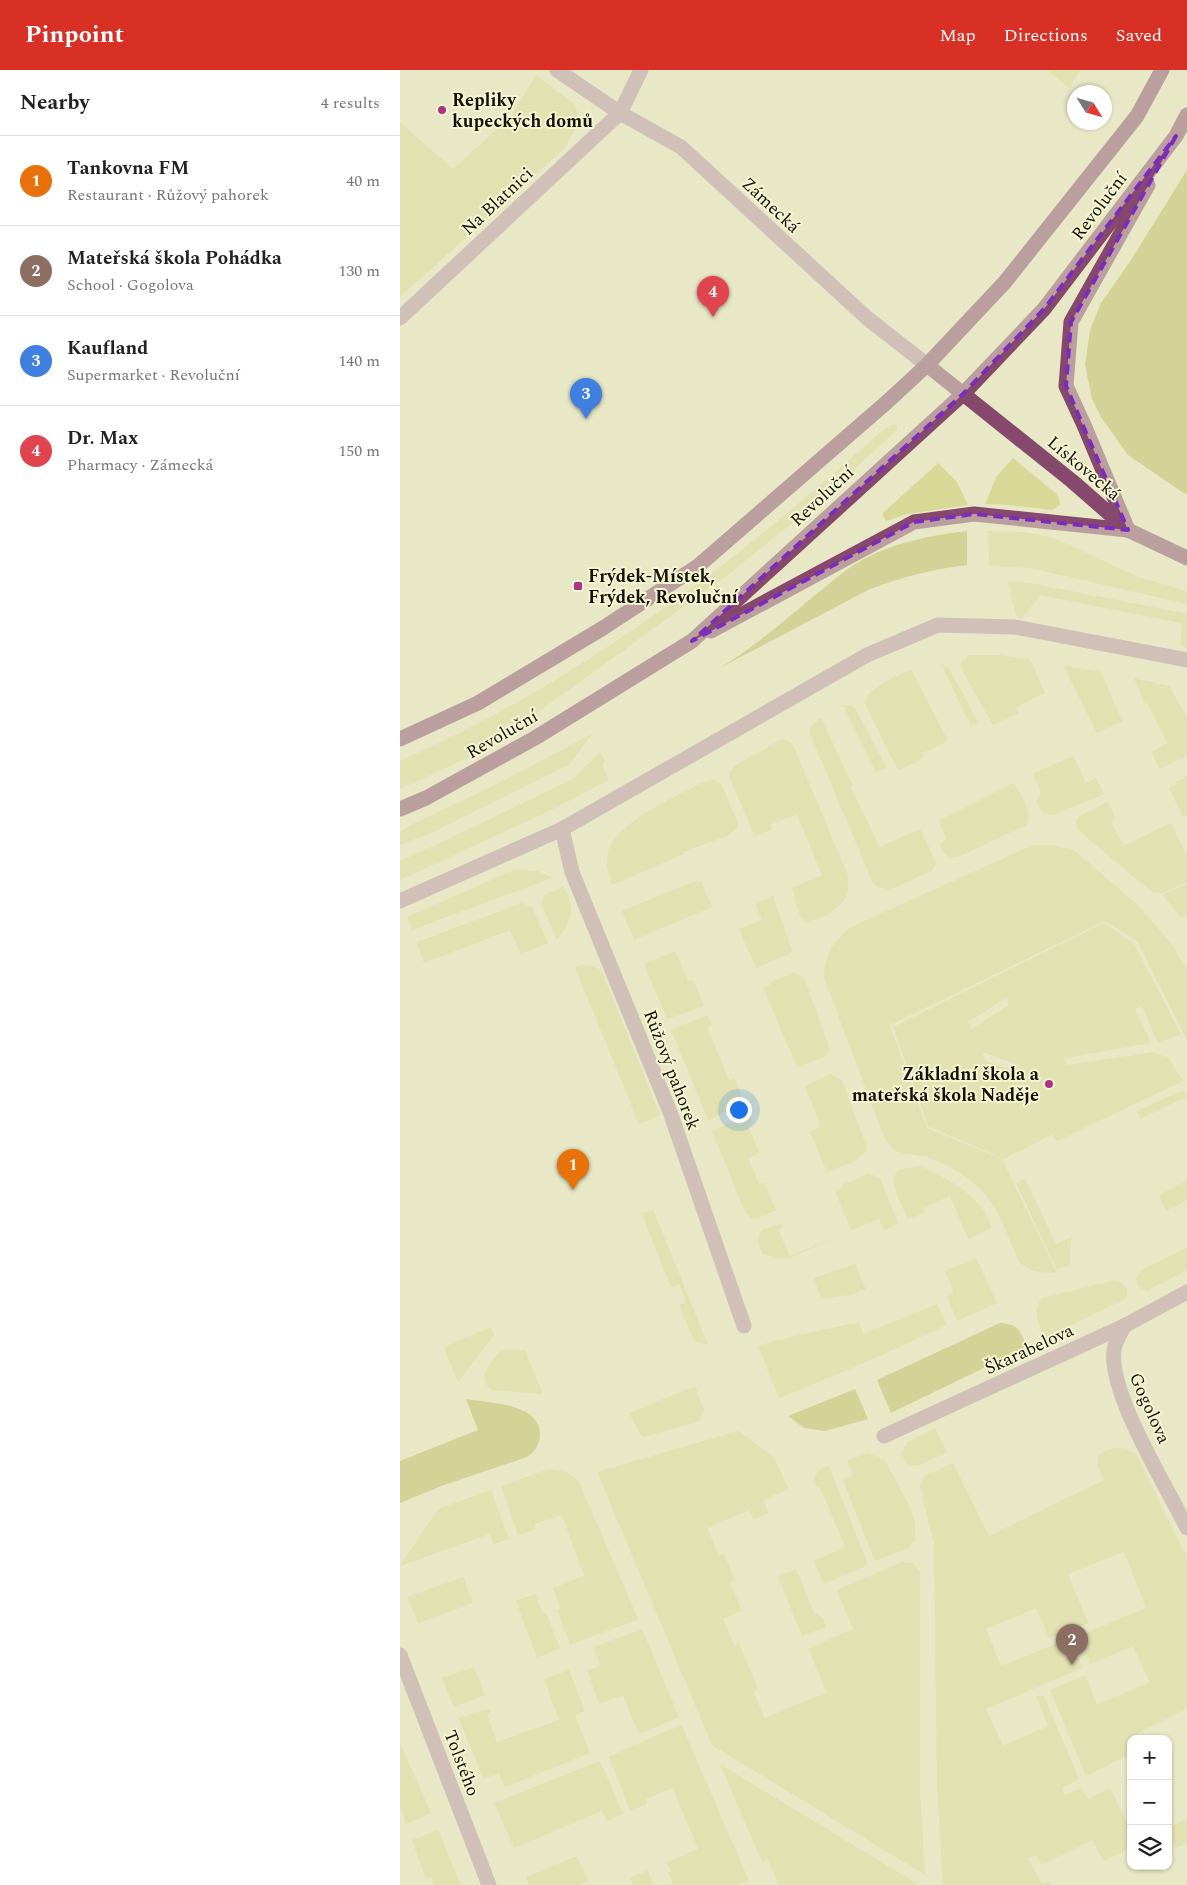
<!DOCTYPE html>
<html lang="en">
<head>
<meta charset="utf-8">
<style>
  :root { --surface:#fff; --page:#f6f6f6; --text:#222; --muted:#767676; --line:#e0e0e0; --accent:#d93025 }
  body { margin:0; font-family:Spectral,serif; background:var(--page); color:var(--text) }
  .controls { position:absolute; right:15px; bottom:15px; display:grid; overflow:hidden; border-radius:10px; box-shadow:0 1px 4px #0004 }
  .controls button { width:45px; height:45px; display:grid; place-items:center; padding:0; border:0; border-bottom:1px solid var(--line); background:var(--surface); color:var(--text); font:25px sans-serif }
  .compass { position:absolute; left:667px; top:15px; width:45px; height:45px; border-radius:50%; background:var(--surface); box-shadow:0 1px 4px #0004; rotate:127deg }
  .you { position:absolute; left:338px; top:1039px; width:18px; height:18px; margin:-12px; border:4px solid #fff; border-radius:50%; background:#1a73e8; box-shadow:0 0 0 8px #1a73e833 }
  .badge { display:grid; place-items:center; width:32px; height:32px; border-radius:50%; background:var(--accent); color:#fff; font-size:16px; font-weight:700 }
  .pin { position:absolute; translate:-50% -41px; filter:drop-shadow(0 1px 2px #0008) }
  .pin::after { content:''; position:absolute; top:26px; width:18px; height:15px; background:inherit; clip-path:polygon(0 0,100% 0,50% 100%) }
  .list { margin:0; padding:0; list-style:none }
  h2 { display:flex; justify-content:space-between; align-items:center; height:65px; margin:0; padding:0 20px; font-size:21px }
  h2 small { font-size:16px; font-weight:400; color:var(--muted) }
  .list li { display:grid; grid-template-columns:32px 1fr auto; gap:15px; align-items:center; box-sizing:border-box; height:90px; padding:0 20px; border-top:1px solid var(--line) }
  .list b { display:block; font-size:19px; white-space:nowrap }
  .list p { margin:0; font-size:16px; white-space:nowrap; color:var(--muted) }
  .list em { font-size:16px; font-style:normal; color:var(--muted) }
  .icon { flex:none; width:28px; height:28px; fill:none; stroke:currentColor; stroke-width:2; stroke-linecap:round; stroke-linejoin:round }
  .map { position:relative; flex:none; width:787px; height:1815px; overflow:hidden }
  header { display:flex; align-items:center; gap:30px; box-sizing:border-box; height:70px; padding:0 25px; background:var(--accent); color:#fff }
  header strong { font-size:24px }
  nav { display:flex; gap:28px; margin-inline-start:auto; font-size:18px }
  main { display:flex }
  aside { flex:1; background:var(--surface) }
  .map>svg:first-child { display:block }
  .green { fill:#d9d997; fill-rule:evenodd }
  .forest { fill:#bab85d }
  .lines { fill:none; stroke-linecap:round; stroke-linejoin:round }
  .minor { stroke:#b490a4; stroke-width:15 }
  .major { stroke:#86486d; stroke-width:15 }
  .marked { fill:none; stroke:#7b2cbf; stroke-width:4; stroke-dasharray:10 6; stroke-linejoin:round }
  .poi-dot { fill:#af3384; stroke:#f5f5d3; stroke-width:2 }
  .labels { text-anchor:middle; stroke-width:4; stroke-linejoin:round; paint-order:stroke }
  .poi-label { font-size:18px; font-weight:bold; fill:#141308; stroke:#f5f5d3; text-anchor:start }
  .street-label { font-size:18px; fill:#141308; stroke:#f5f5d3 }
</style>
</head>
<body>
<header>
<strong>Pinpoint</strong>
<nav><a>Map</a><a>Directions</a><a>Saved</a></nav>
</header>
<main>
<aside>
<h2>Nearby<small>4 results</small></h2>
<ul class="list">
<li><span class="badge" style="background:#e8710a">1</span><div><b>Tankovna FM</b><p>Restaurant · Růžový pahorek</p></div><em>40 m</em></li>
<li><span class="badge" style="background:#8d6e63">2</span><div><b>Mateřská škola Pohádka</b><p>School · Gogolova</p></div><em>130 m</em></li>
<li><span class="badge" style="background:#3f7fe0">3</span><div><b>Kaufland</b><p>Supermarket · Revoluční</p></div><em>140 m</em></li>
<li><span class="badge" style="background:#e0444e">4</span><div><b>Dr. Max</b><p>Pharmacy · Zámecká</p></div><em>150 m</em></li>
</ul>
</aside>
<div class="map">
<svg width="787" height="1815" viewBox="0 0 787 1815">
  <rect width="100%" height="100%" fill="#e8e8c7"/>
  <!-- green -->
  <g class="green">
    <path d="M 648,0 L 680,0 L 669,19 Z"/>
    <path d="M 136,5 L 175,35 L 178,46 L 177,56 L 165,78 L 0,227 L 0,52 L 53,99 L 112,45 Z"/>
    <path d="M 491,355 L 497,355 L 497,360 L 421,430 L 330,503 L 101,669 L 69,687 L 0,719 L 0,691 C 176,614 337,492 478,364 Z"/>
    <path d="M 613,388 L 658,425 L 660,435 L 652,440 L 606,435 L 585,434 L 596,407 Z"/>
    <path d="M 538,393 L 557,412 L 568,435 L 508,444 L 486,451 L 482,444 Z"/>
    <path d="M 588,461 L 624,462 L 654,468 L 738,507 L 787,521 L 787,534 L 630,498 L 589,496 Z"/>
    <path d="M 608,511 L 631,513 L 787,544 L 787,578 L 781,574 L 782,553 L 640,525 L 622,549 L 616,546 Z"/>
    <path d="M 569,585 L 600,585 L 630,589 L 645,623 L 616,637 L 618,643 L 593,655 L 561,598 L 561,592 Z"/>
    <path d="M 540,592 L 550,600 L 578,652 L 571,656 Z"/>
    <path d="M 663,595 L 701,602 L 722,651 L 697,663 Z"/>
    <path d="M 511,599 L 548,671 L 523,683 L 524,688 L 498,701 L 465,633 C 466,618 498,606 511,599 Z"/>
    <path d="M 734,608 L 769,616 L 787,648 L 787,686 L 759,699 L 752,682 L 767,673 L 747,633 L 745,634 Z"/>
    <path d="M 446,635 L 450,635 L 455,638 L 486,697 L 476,702 L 443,636 Z"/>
    <path d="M 421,648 L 453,716 L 451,718 L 480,777 L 520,759 L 535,790 L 535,795 L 531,801 L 490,820 L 480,818 L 473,813 L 410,664 C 409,656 414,652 421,648 Z"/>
    <path d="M 192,664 L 170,694 L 33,762 L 0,775 L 0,762 L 13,754 L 93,716 Z"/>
    <path d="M 382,669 L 388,671 L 393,675 L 447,803 C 449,813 449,821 444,830 C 439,838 414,856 404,850 C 397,845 395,825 392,818 L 422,805 L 397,744 L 370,755 L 372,760 L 355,766 L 330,709 L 330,702 L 336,695 Z"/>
    <path d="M 200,682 L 205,692 L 202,694 L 209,710 L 151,740 L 0,810 L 0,791 L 36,775 L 173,709 Z"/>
    <path d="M 673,686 L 686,713 L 696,708 L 704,724 L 653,745 C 643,746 640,739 636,731 L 641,723 L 633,704 Z"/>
    <path d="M 787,707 L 787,745 L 783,747 L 769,718 L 777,714 L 776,712 Z"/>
    <path d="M 314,710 L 322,715 L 338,754 L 338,758 L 327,766 L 284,782 L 284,784 L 212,815 C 209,804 205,793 208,782 C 216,752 279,725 306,711 Z"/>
    <path d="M 614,713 C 621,725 634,742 626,755 L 558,787 C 549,789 543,784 540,775 L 546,768 L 539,750 Z"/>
    <path d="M 708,732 L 716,748 L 711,751 L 723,776 L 771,753 L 785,782 L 787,782 L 787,812 L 762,823 L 753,823 L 678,760 L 676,751 L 679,746 Z"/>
    <path d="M 633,775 L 654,775 L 675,781 L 736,833 L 772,874 L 787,900 L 787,970 L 737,871 L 705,851 L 490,955 L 527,1058 L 602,1089 L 657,1203 C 641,1202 629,1203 618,1190 C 608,1166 599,1138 580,1119 C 568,1108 551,1096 535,1090 C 507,1078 495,1095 481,1059 L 424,908 C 425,886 432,872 449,858 Z"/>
    <path d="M 114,800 L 139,801 L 152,808 L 12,860 L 7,847 Z"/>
    <path d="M 296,811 L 297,813 L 301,811 L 312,837 L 307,838 L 307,839 L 234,870 L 222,841 Z"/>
    <path d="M 787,814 L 787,845 L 781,848 L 763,825 Z"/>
    <path d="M 163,817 C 177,835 171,853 157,869 L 141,834 L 144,825 Z"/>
    <path d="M 373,826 L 392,880 L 389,884 L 356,898 L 339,859 L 362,850 L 355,834 Z"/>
    <path d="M 122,833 L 132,837 L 148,873 L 121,884 L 110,860 L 24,893 L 17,872 Z"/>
    <path d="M 704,853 L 734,874 L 781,964 L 758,973 L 742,936 L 735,939 L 751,973 L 664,988 L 667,995 L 753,982 L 768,988 L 783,1011 L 657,1071 L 653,1064 L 604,1089 L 528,1056 L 493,957 ZM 606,928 L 609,935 L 571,959 L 568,952 ZM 582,982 L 619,995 L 619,996 L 613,999 L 614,1001 L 586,991 Z"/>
    <path d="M 275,881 L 288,911 L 293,910 L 304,936 L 267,949 L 244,894 Z"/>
    <path d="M 181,895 L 195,897 L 201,900 L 260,1045 L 239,1054 L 175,897 Z"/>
    <path d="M 393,903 L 401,905 L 405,910 L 430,979 L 425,987 L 397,997 L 363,918 L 371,914 L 371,912 Z"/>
    <path d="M 308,945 L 312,955 L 307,957 L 329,1010 L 334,1008 L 345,1035 L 308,1050 L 271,960 Z"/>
    <path d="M 431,1004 L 442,1010 L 467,1078 C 461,1092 438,1097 427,1102 L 410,1062 L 421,1056 L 405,1016 Z"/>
    <path d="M 783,1020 L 786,1027 L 740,1049 L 737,1041 Z"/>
    <path d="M 349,1044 L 353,1053 L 348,1055 L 359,1083 L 348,1088 L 359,1114 L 364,1113 L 376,1140 L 358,1148 L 351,1148 L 345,1142 L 312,1061 Z"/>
    <path d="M 519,1096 C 541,1105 566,1118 581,1137 C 586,1143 589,1152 592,1158 L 568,1169 L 550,1126 L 523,1138 L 525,1143 L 508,1149 C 502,1134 487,1114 498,1100 Z"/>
    <path d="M 468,1104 L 473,1105 L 480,1109 L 498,1153 L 484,1160 L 479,1149 L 451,1160 L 435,1121 L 443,1117 L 442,1115 Z"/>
    <path d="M 625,1109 L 656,1174 L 671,1167 L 670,1195 L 657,1200 L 616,1113 Z"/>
    <path d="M 787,1111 L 787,1130 L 766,1141 L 759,1125 Z"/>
    <path d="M 253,1139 L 308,1275 L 294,1271 L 279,1235 L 286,1232 L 279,1214 L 271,1217 L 242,1144 Z"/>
    <path d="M 382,1153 L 383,1157 L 378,1160 L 390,1186 L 438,1166 L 390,1188 L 376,1188 L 363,1184 L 357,1171 L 362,1160 Z"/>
    <path d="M 787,1178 L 787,1200 L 746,1221 L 738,1216 L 736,1209 L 741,1200 Z"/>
    <path d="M 576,1188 L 597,1233 L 557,1251 L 547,1226 L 554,1223 L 545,1201 Z"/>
    <path d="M 455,1194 L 466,1220 L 461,1220 L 456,1224 L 421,1229 L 414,1208 Z"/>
    <path d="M 715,1210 C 725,1212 728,1218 727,1228 L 644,1268 C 639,1253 632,1242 642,1228 Z"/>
    <path d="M 537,1234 L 547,1255 L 464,1293 L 379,1328 L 358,1276 L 386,1268 L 459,1252 L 463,1264 Z"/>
    <path d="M 91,1257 L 94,1265 L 58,1312 L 44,1277 Z"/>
    <path d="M 101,1280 L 125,1280 L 143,1324 L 92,1320 C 75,1307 91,1292 101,1280 Z"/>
    <path d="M 295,1316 L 304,1340 L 299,1351 L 245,1367 L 240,1364 L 229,1343 Z"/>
    <path d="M 535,1358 L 547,1382 L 518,1396 L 507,1394 L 501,1383 L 508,1372 Z"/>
    <path d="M 338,1361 L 373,1386 L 389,1419 L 363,1430 L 369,1443 L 354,1450 L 349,1440 L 307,1458 L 319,1486 L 324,1484 L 335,1510 L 330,1513 L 342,1540 L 323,1549 L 334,1575 L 339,1574 L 358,1619 L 353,1622 L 365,1648 L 427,1622 L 408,1579 L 453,1559 L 437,1520 L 502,1492 L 513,1493 L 520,1501 L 520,1723 L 525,1805 L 312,1675 L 197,1402 Z"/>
    <path d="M 714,1378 L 723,1378 L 736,1384 L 787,1487 L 787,1638 L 738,1663 L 740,1669 L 731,1669 L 731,1684 L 686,1706 L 650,1620 L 685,1605 L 697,1635 L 750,1612 L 733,1576 L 690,1594 L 679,1566 L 746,1538 L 724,1482 L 668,1504 L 688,1553 L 649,1568 L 636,1538 L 586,1559 L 601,1596 L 671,1568 L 682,1598 L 586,1639 L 603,1676 L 648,1656 L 636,1626 L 644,1626 L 679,1709 L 662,1718 L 665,1725 L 682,1718 L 688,1729 L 710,1718 L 731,1761 L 731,1777 L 704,1791 L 692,1770 L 641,1795 L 636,1785 L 628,1788 L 642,1814 L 649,1811 L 651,1815 L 543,1815 L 537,1716 L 534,1474 L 520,1416 L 525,1406 L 553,1393 L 589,1466 L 704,1410 C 697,1393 690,1385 714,1378 Z"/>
    <path d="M 469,1383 L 485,1391 L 509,1435 L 515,1454 L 515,1470 L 508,1478 L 475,1491 L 443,1410 L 453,1406 L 447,1390 Z"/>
    <path d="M 429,1396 L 468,1495 L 424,1514 L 414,1491 L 445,1477 L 420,1417 L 417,1416 C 411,1405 419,1399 429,1396 Z"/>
    <path d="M 149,1399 L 167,1402 L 179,1412 L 238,1549 L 170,1575 L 157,1540 L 161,1538 L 153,1518 L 184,1506 L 162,1445 L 134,1454 L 136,1459 L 118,1465 L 101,1416 Z"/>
    <path d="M 91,1420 L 109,1469 L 94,1474 L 90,1464 L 0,1496 L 38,1439 Z"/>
    <path d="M 396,1499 L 413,1541 L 423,1549 L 426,1557 L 402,1566 L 378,1507 Z"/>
    <path d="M 63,1507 L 73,1533 L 18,1553 L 7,1527 Z"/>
    <path d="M 135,1524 L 143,1544 L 146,1543 L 160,1578 L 137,1588 L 116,1531 Z"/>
    <path d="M 242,1559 L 279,1647 L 239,1664 L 223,1625 L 199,1634 L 187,1600 L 200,1596 L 194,1577 Z"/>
    <path d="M 74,1597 L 85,1625 L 54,1637 L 42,1608 Z"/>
    <path d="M 169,1600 L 185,1641 L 175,1645 L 190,1683 L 105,1717 L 99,1703 L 84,1709 L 58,1648 L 89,1639 L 91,1642 L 87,1644 L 97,1672 L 159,1650 L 144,1609 Z"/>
    <path d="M 282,1656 L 349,1811 L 348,1811 L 337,1815 L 268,1815 L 273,1813 L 268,1802 L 271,1801 L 267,1792 L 298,1779 L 273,1718 L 246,1729 L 247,1734 L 230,1741 L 209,1687 L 266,1661 Z"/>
    <path d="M 0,1673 L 31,1743 L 6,1754 L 0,1737 Z"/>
    <path d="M 200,1691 L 223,1744 L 207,1751 L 202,1741 L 114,1778 L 94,1733 Z"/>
    <path d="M 320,1694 L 519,1815 L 379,1815 L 368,1790 L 362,1792 Z"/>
    <path d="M 787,1749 L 787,1773 L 776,1778 L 768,1762 L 768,1758 Z"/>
    <path d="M 38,1760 L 61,1815 L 34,1815 L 32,1808 L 26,1809 L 12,1770 Z"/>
    <path d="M 177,1786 L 188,1811 L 178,1815 L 130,1815 L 126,1807 Z"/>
    <path d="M 248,1800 L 253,1815 L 233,1815 L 230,1808 Z"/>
  </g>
  <!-- forest -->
  <g class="forest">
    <path d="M 787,100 L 787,424 L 782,422 L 728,385 L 701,347 L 692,329 L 685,295 L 690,260 L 701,233 L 731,190 Z"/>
    <path d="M 567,461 L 567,495 C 533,499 502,507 470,519 L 318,599 C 353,578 384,551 415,525 C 431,513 446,498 464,489 C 496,472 531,465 567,461 Z"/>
    <path d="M 600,1253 C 619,1254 620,1261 627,1277 L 491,1343 L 477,1310 Z"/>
    <path d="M 455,1319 L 468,1349 L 425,1361 L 404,1358 L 388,1346 Z"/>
    <path d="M 66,1329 C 88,1333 140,1333 140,1364 C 140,1374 135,1382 127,1387 L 44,1415 L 0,1433 L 0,1391 L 78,1360 Z"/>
  </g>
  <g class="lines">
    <!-- minor -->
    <g class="minor">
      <path d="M 241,0 L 220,43 L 281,77 L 467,248 L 527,295"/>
      <path d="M 0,248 L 220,43 L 157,0"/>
      <path d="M 162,759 L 172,802 L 270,1042 L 344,1256"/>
      <path d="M 0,831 L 162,759 L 467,585 L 538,555 L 615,557 L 787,590"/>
      <path d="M 724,1256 C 721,1263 715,1272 714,1280 C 708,1323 767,1417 787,1458"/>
      <path d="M 484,1366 L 724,1256 L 787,1222"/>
      <path d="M 0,1585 L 89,1815"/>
    </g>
    <!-- major -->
    <g class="major">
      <path d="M 527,295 L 672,411 L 728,460 L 787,488"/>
      <path d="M 728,460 L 684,355 L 666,316 L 671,252 L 748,115"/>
      <path d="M 311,561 L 514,452 L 574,444 L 728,460"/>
      <path d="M 0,669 L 78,633 L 203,558 L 298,496 L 487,332 L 527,295 L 605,212 L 737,46 L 762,0"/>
      <path d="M 0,739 L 26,728 L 135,668 L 292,571 L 563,324 L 644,239 L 776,66 L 787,45"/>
    </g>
  </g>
  <!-- marked area -->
  <path d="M0 0H787V1815H0ZM 776,66 L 671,252 L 666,316 L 728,460 L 574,444 L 514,452 L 292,571 L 563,324 L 644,239 Z" fill="#e8e8c7" fill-opacity=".55" fill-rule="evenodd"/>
  <path class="marked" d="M 776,66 L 671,252 L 666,316 L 728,460 L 574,444 L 514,452 L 292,571 L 563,324 L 644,239 Z"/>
  <!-- markers -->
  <g class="poi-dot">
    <circle cx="42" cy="40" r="5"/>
    <rect x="173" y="511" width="10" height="10" rx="2.5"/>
    <circle cx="649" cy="1014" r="5"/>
  </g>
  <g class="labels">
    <!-- poi labels -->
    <g class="poi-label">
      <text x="52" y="36">Repliky<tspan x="52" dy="21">kupeckých domů</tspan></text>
      <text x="188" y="512">Frýdek-Místek,<tspan x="188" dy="21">Frýdek, Revoluční</tspan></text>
      <text x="639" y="1010" text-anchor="end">Základní škola a<tspan x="639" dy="21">mateřská škola Naděje</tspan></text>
    </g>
    <!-- street labels -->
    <g class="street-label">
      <text transform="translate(97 131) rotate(-43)" y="6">Na Blatnici</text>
      <text transform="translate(371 135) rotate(43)" y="6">Zámecká</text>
      <text transform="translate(699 136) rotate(-53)" y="6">Revoluční</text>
      <text transform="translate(684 398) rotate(40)" y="6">Lískovecká</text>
      <text transform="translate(422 426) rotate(-43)" y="6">Revoluční</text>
      <text transform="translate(102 664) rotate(-30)" y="6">Revoluční</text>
      <text transform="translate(272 1000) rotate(69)" y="6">Růžový pahorek</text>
      <text transform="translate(629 1279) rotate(-25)" y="6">Škarabelova</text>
      <text transform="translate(750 1338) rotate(66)" y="6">Gogolova</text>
      <text transform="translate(62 1693) rotate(69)" y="6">Tolstého</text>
    </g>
  </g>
</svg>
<div class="controls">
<button>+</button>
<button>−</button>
<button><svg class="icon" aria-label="layers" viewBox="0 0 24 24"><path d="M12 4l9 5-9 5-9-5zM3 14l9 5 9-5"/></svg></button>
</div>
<svg class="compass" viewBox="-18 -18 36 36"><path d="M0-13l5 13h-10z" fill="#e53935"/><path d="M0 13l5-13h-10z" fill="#767676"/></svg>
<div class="you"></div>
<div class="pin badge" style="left:173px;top:1120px;background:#e8710a">1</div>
<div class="pin badge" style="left:672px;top:1595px;background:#8d6e63">2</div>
<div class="pin badge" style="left:186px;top:349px;background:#3f7fe0">3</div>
<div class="pin badge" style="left:313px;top:247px;background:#e0444e">4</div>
</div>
</main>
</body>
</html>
